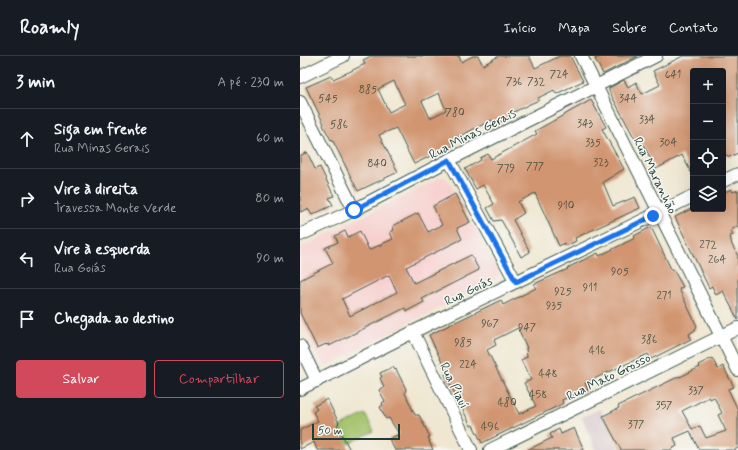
<!DOCTYPE html>
<html lang="pt">
<head>
<meta charset="utf-8">
<style>
  :root { --surface:#171b24; --page:#20242c; --text:#f1f3f6; --muted:#9ea1a6; --line:#363941; --accent:#d1495b }
  body { margin:0; font-family:Mynerve,sans-serif; background:var(--page); color:var(--text) }
  .controls { position:absolute; right:12px; top:12px; display:grid; overflow:hidden; border-radius:4px; box-shadow:0 4px 16px #0002 }
  .controls button { width:36px; height:36px; display:grid; place-items:center; padding:0; border:0; border-bottom:1px solid var(--line); background:var(--surface); color:var(--text); font:20px sans-serif }
  .scale { position:absolute; left:12px; bottom:10px; width:88px; box-sizing:border-box; padding-left:4px; border:2px solid #1f3d34; border-top:0; font-size:11px; line-height:14px; white-space:nowrap; color:#1f3d34; -webkit-text-stroke:3px #f6f6f2; paint-order:stroke }
  .stop { position:absolute; width:12px; height:12px; margin:-9px; border:3px solid #1a73e8; border-radius:50%; background:#fff }
  .stop.end { background:#1a73e8; border-color:#fff; box-shadow:0 1px 4px #0008 }
  .list { margin:0; padding:0; list-style:none }
  h2 { display:flex; justify-content:space-between; align-items:center; height:52px; margin:0; padding:0 16px; font-size:17px }
  h2 small { font-size:13px; font-weight:400; color:var(--muted) }
  .list li { display:grid; grid-template-columns:26px 1fr auto; gap:12px; align-items:center; box-sizing:border-box; height:60px; padding:0 16px; border-top:1px solid var(--line) }
  .list b { display:block; font-size:15px; white-space:nowrap }
  .list p { margin:0; font-size:13px; white-space:nowrap; color:var(--muted) }
  .list em { font-size:13px; font-style:normal; color:var(--muted) }
  .actions { display:flex; gap:8px; padding:12px 16px }
  .actions a { flex:1; padding:9px 0; border:1px solid var(--accent); border-radius:4px; text-align:center; font-size:14px; color:var(--accent) }
  .actions .main { background:var(--accent); color:#fff }
  .icon { flex:none; width:22px; height:22px; fill:none; stroke:currentColor; stroke-width:2; stroke-linecap:round; stroke-linejoin:round }
  .map { position:relative; flex:none; width:438px; height:394px; overflow:hidden }
  header { display:flex; align-items:center; gap:24px; box-sizing:border-box; height:56px; padding:0 20px; background:var(--surface); border-bottom:1px solid var(--line) }
  header strong { font-size:19px }
  nav { display:flex; gap:22px; margin-inline-start:auto; font-size:14px }
  main { display:flex }
  aside { flex:1; background:var(--surface) }
  .map>svg:first-child { display:block }
  .built { fill:#f7d0ce }
  .industrial { fill:#d2bec4 }
  .green { fill:#a3c36c; stroke:#618050 }
  .building { fill:#d19571; fill-rule:evenodd }
  .lines { fill:none; stroke-linecap:round; stroke-linejoin:round }
  .minor-casing { stroke:#3e564c; stroke-width:14 }
  .minor { stroke:#fff; stroke-width:12 }
  .route { stroke:#1a73e8; stroke-width:5 }
  .labels { text-anchor:middle; stroke-width:3; stroke-linejoin:round; paint-order:stroke }
  .number-label { font-size:11px; fill:#4c5343 }
  .street-label { font-size:13px; fill:#1f3d34; stroke:#f6f6f2 }
</style>
</head>
<body>
<header>
<strong>Roamly</strong>
<nav><a>Início</a><a>Mapa</a><a>Sobre</a><a>Contato</a></nav>
</header>
<main>
<aside>
<h2>3 min<small>A pé · 230 m</small></h2>
<ul class="list">
<li><svg class="icon" aria-label="ahead" viewBox="0 0 24 24"><path d="M12 20V5M6 11l6-6 6 6"/></svg><div><b>Siga em frente</b><p>Rua Minas Gerais</p></div><em>60 m</em></li>
<li><svg class="icon" aria-label="right" viewBox="0 0 24 24"><path d="M7 20v-9h11M14 6l5 5-5 5"/></svg><div><b>Vire à direita</b><p>Travessa Monte Verde</p></div><em>80 m</em></li>
<li><svg class="icon" aria-label="left" viewBox="0 0 24 24"><path d="M17 20v-9H6M10 6l-5 5 5 5"/></svg><div><b>Vire à esquerda</b><p>Rua Goiás</p></div><em>90 m</em></li>
<li><svg class="icon" aria-label="arrive" viewBox="0 0 24 24"><path d="M6 21V4h12l-3 4 3 4H6"/></svg><div><b>Chegada ao destino</b></div></li>
</ul>
<div class="actions"><a class="main">Salvar</a><a>Compartilhar</a></div>
</aside>
<div class="map">
<svg width="438" height="394" viewBox="0 0 438 394">
  <rect width="100%" height="100%" fill="#f6f6f2"/>
  <filter id="ink" filterUnits="userSpaceOnUse"><feTurbulence type="fractalNoise" baseFrequency=".025" numOctaves="2"/><feDisplacementMap in="SourceGraphic" scale="8" xChannelSelector="R" yChannelSelector="G"/><feConvolveMatrix kernelMatrix="1 2 1 2 8 2 1 2 1" color-interpolation-filters="sRGB"/></filter>
  <filter id="wash" filterUnits="userSpaceOnUse"><feTurbulence type="fractalNoise" baseFrequency=".012" numOctaves="4" result="noise"/><feDisplacementMap in="SourceGraphic" scale="16" xChannelSelector="R" yChannelSelector="G"/><feGaussianBlur stdDeviation="0.9" result="paint"/><feColorMatrix in="noise" values="0 0 0 0 0 0 0 0 0 0 0 0 0 0 0 0 0 1.4 0 .05"/><feComposite in="paint" operator="in"/></filter>
  <g filter="url(#wash)">
    <rect width="100%" height="100%" fill="#efe7d1"/>
    <!-- built -->
    <path class="built" d="M 142,121 L 147,122 L 199,216 L 196,223 L 28,309 L 22,307 L 0,264 L 0,192 Z"/>
    <!-- industrial -->
    <path class="industrial" d="M 300,353 L 319,394 L 296,394 L 282,361 Z"/>
    <!-- green -->
    <path class="green" d="M 65,358 L 74,375 L 48,388 L 39,371 Z"/>
    <g id="blocks">
      <!-- building -->
      <g class="building">
        <path d="M 71,0 L 159,0 L 161,6 L 173,0 L 178,0 L 183,9 L 199,0 L 229,0 L 235,12 L 260,0 L 270,0 L 283,25 L 256,38 L 254,34 L 238,42 L 239,44 L 230,48 L 208,59 L 209,62 L 194,69 L 192,64 L 158,81 L 159,82 L 155,84 L 156,88 L 114,108 L 96,72 L 79,79 L 98,116 L 58,135 L 32,83 L 31,84 L 23,69 L 24,68 L 6,31 L 31,20 L 33,23 L 49,16 L 65,8 L 63,4 ZM 94,25 L 105,48 L 89,56 L 78,33 ZM 139,37 L 146,54 L 130,62 L 122,45 Z"/>
        <path d="M 301,0 L 338,0 L 303,18 L 295,3 Z"/>
        <path d="M 383,0 L 438,0 L 438,97 L 429,101 L 427,99 L 423,101 L 423,15 L 393,15 L 393,120 L 382,99 L 356,113 L 339,80 L 335,83 L 309,35 L 309,32 L 324,24 L 328,31 L 336,26 L 342,38 L 360,29 L 353,15 Z"/>
        <path d="M 291,44 L 306,71 L 302,73 L 324,113 L 303,126 L 313,150 L 335,141 L 340,152 L 275,182 L 276,185 L 266,190 L 264,187 L 259,190 L 235,137 L 218,146 L 224,157 L 213,164 L 230,196 L 221,201 L 204,169 L 201,164 L 194,165 L 187,152 L 194,148 L 183,129 L 176,133 L 165,113 L 181,104 L 180,102 L 188,98 L 191,103 L 237,78 L 235,75 Z"/>
        <path d="M 7,96 L 15,113 L 20,111 L 34,140 L 29,142 L 33,149 L 12,159 L 8,153 L 0,156 L 0,100 Z"/>
        <path d="M 431,133 L 433,136 L 438,134 L 438,170 L 431,174 L 433,179 L 430,180 L 432,189 L 438,200 L 438,264 L 423,235 L 416,239 L 412,230 L 409,232 L 375,161 L 391,153 L 423,153 L 423,137 Z"/>
        <path d="M 155,138 L 170,166 L 157,172 L 162,183 L 106,211 L 114,227 L 171,199 L 179,214 L 122,243 L 124,246 L 107,255 L 105,252 L 29,290 L 29,288 L 26,289 L 26,288 L 17,292 L 0,257 L 0,224 L 33,207 L 25,192 L 38,186 L 35,180 L 45,175 L 48,181 L 60,175 L 69,194 L 93,183 L 90,176 L 94,174 L 93,170 L 118,157 L 128,176 L 142,169 L 133,150 ZM 89,219 L 97,236 L 50,260 L 42,243 Z"/>
        <path d="M 351,171 L 372,215 L 373,213 L 383,231 L 379,233 L 397,270 L 395,274 L 389,278 L 391,283 L 351,303 L 348,298 L 285,327 L 288,334 L 280,338 L 279,336 L 262,344 L 263,347 L 262,348 L 182,387 L 173,369 L 171,370 L 145,318 L 147,317 L 129,279 L 201,244 L 203,249 L 236,232 L 234,228 L 268,213 L 267,212 L 298,197 L 299,200 L 335,182 L 334,180 ZM 218,272 L 227,292 L 226,292 L 227,301 L 221,304 L 231,324 L 224,327 L 236,350 L 219,358 L 187,294 L 196,289 L 194,284 Z"/>
        <path d="M 412,302 L 418,313 L 423,310 L 434,331 L 428,333 L 438,354 L 438,392 L 434,394 L 399,394 L 390,375 L 374,382 L 377,390 L 370,394 L 321,394 L 303,360 L 319,352 L 318,350 L 380,320 L 380,321 L 400,311 L 398,309 ZM 409,341 L 410,343 L 414,341 L 422,357 L 418,359 L 426,375 L 406,382 L 400,370 L 392,373 L 382,355 Z"/>
        <path d="M 93,311 L 95,314 L 96,313 L 106,333 L 105,337 L 115,359 L 119,359 L 130,381 L 128,382 L 130,385 L 129,385 L 133,394 L 95,394 L 89,383 L 99,378 L 89,362 L 86,363 L 80,351 L 83,349 L 82,347 L 85,345 L 79,334 L 84,331 L 80,322 L 82,321 L 80,317 Z"/>
        <path d="M 27,343 L 39,367 L 38,367 L 38,371 L 50,394 L 17,394 L 14,386 L 0,393 L 0,374 L 18,365 L 13,356 L 17,353 L 14,350 Z"/>
        <path d="M 274,372 L 284,394 L 227,394 L 252,382 L 250,378 L 259,373 L 261,378 Z"/>
      </g>
    </g>
  </g>
  <g filter="url(#ink)">
    <use href="#blocks" fill-opacity="0" stroke="#3e564c" stroke-width="1"/>
    <g class="lines">
      <!-- minor casing -->
      <g class="minor-casing">
        <g id="minor">
          <path d="M 281,0 L 438,314"/>
          <path d="M 0,21 L 43,0"/>
          <path d="M 0,46 L 54,154"/>
          <path d="M 149,104 L 216,226"/>
          <path d="M 423,125 L 438,118"/>
          <path d="M 0,179 L 54,154 L 149,104 L 356,0"/>
          <path d="M 113,276 L 171,394"/>
          <path d="M 0,290 L 17,325"/>
          <path d="M 0,333 L 127,269 L 393,140"/>
          <path d="M 190,394 L 438,272"/>
        </g>
      </g>
      <!-- minor -->
      <use href="#minor" class="minor"/>
    </g>
  </g>
  <g class="lines" filter="url(#ink)">
    <!-- route -->
    <path class="route" d="M 54,154 L 149,104 L 216,226 L 353,160"/>
  </g>
  <g class="labels">
    <!-- number labels -->
    <g class="number-label">
      <text x="259" y="22">724</text>
      <text x="373" y="22">641</text>
      <text x="214" y="29">736</text>
      <text x="236" y="29">732</text>
      <text x="68" y="37">885</text>
      <text x="28" y="46">545</text>
      <text x="328" y="46">344</text>
      <text x="155" y="60">780</text>
      <text x="347" y="67">334</text>
      <text x="285" y="71">343</text>
      <text x="39" y="72">586</text>
      <text x="293" y="90">335</text>
      <text x="368" y="90">304</text>
      <text x="301" y="110">323</text>
      <text x="77" y="111">840</text>
      <text x="235" y="114">777</text>
      <text x="206" y="116">779</text>
      <text x="266" y="153">910</text>
      <text x="408" y="192">272</text>
      <text x="417" y="207">264</text>
      <text x="320" y="219">905</text>
      <text x="290" y="235">911</text>
      <text x="263" y="239">925</text>
      <text x="364" y="243">271</text>
      <text x="254" y="253">935</text>
      <text x="190" y="271">967</text>
      <text x="227" y="275">947</text>
      <text x="349" y="287">386</text>
      <text x="163" y="290">985</text>
      <text x="297" y="298">416</text>
      <text x="168" y="312">224</text>
      <text x="248" y="321">448</text>
      <text x="396" y="338">337</text>
      <text x="238" y="342">458</text>
      <text x="207" y="350">480</text>
      <text x="364" y="353">357</text>
      <text x="336" y="372">377</text>
      <text x="190" y="374">496</text>
    </g>
    <!-- street labels -->
    <g class="street-label">
      <text transform="translate(172 77) rotate(-27)" y="5">Rua Minas Gerais</text>
      <text transform="translate(356 119) rotate(64)" y="5">Rua Maranhão</text>
      <text transform="translate(168 234) rotate(-26)" y="5">Rua Goiás</text>
      <text transform="translate(308 320) rotate(-26)" y="5">Rua Mato Grosso</text>
      <text transform="translate(155 329) rotate(64)" y="5">Rua Piauí</text>
    </g>
  </g>
</svg>
<div class="controls">
<button>+</button>
<button>−</button>
<button><svg class="icon" aria-label="locate" viewBox="0 0 24 24"><circle cx="12" cy="12" r="6"/><path d="M12 2v4M12 18v4M2 12h4M18 12h4"/></svg></button>
<button><svg class="icon" aria-label="layers" viewBox="0 0 24 24"><path d="M12 4l9 5-9 5-9-5zM3 14l9 5 9-5"/></svg></button>
</div>
<div class="scale">50 m</div>
<div class="stop" style="left:54px;top:154px"></div>
<div class="stop end" style="left:353px;top:160px"></div>
</div>
</main>
</body>
</html>
